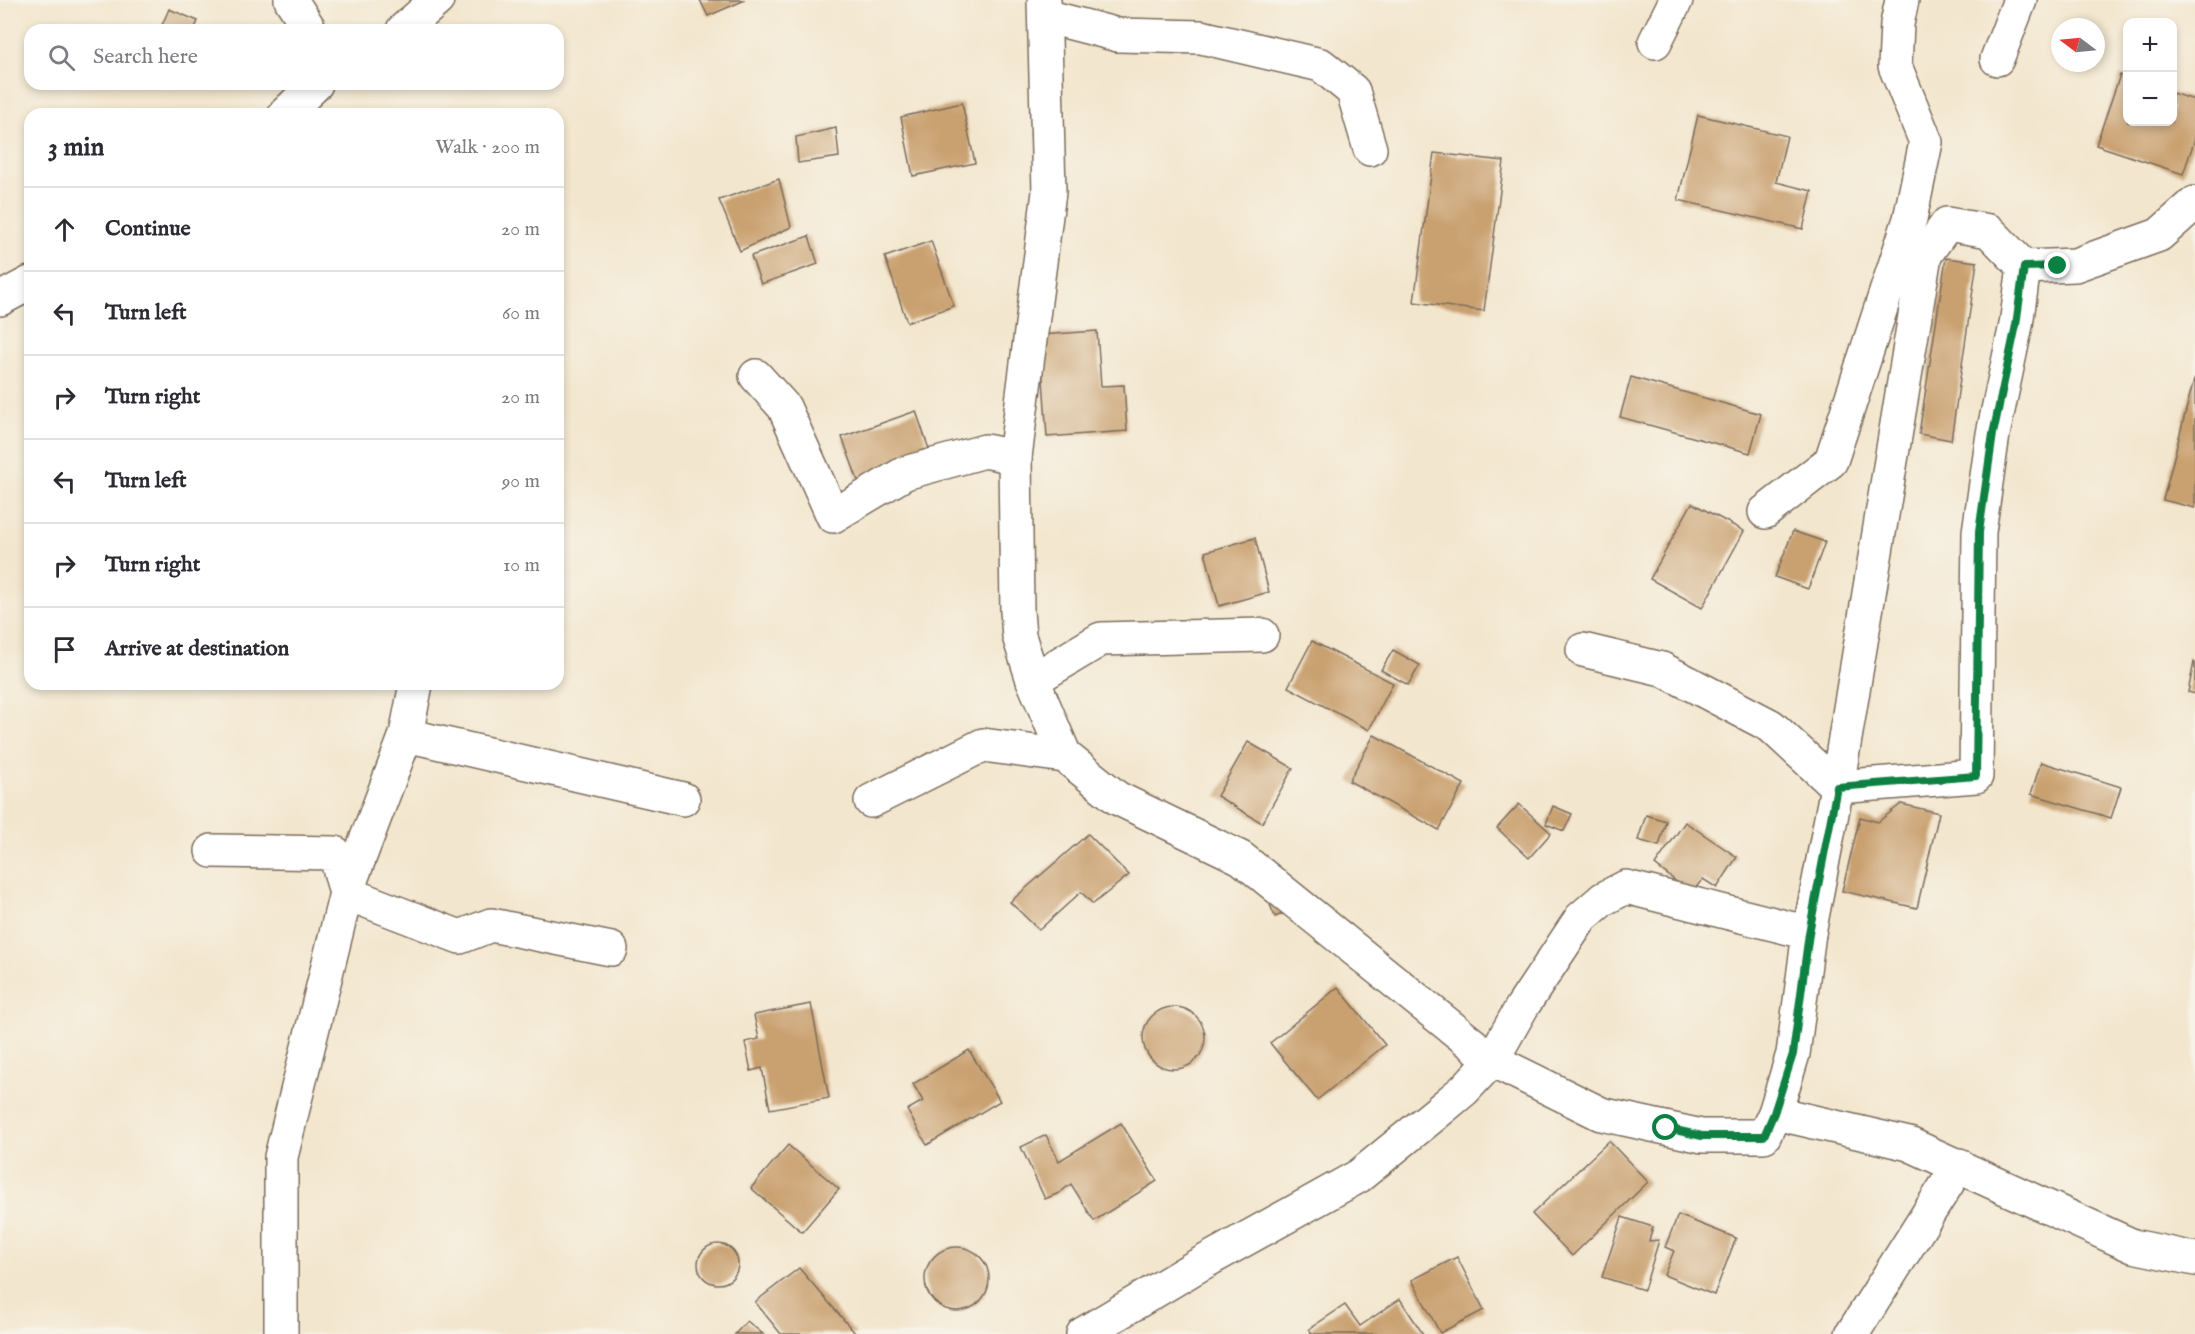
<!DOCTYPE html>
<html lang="en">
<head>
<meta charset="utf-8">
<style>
  :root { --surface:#fff; --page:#f7f7f7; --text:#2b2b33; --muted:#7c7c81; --line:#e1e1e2 }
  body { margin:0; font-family:"IM FELL English",serif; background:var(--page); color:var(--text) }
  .controls { position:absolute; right:18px; top:18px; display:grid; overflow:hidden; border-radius:12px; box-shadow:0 3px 9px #0003 }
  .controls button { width:54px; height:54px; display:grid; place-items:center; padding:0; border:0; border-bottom:2px solid var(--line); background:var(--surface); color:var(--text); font:30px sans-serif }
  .compass { position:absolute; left:2051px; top:18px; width:54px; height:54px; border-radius:50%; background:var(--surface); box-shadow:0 3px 9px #0003; rotate:286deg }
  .stop { position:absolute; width:18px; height:18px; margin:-14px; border:4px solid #0b8043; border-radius:50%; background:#fff }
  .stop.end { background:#0b8043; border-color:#fff; box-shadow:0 2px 6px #0008 }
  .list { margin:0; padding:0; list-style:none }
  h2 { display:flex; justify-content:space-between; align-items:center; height:78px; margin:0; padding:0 24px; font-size:26px }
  h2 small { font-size:20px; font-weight:400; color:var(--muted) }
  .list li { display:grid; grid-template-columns:39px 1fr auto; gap:18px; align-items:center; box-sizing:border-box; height:84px; padding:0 24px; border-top:2px solid var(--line) }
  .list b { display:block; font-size:22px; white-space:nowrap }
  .list em { font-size:20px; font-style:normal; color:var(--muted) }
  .icon { flex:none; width:33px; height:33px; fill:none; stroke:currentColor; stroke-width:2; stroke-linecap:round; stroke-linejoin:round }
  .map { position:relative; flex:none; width:2195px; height:1334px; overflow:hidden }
  .search { position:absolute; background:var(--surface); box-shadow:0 3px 9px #0003; left:24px; top:24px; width:540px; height:66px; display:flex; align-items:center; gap:15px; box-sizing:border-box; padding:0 21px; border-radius:18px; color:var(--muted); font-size:22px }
  .panel { position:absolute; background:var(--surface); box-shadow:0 3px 9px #0003; left:24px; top:108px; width:540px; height:582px; border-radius:18px }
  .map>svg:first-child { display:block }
  .building { fill:#c9a070 }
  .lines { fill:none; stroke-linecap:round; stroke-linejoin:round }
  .minor-casing { stroke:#7b6c5c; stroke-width:36 }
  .minor { stroke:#fff; stroke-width:33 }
  .route { stroke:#0b8043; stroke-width:8 }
</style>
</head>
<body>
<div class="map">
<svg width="2195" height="1334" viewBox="0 0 2195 1334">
  <rect width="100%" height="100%" fill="#f7f3e8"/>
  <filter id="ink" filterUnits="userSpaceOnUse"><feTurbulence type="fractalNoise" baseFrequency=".0167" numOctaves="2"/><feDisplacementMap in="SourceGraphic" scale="12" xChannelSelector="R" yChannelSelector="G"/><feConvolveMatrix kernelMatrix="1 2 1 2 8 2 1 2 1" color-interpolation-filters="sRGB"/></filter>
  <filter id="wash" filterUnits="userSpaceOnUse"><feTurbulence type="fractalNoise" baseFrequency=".008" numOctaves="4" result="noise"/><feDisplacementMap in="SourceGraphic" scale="24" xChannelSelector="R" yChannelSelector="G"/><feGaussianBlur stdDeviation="1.35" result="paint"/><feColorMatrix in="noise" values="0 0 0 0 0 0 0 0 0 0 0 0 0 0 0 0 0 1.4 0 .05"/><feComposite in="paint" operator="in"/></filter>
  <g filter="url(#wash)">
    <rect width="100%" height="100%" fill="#f3e6ce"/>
    <g id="blocks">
      <!-- building -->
      <g class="building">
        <path d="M 700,0 L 745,0 L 708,16 Z"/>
        <path d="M 169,9 L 198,21 L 194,30 L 160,30 Z"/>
        <path d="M 2120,75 L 2128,77 L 2128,122 L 2172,122 L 2172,93 L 2195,100 L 2195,139 L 2183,174 L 2096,145 Z"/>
        <path d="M 962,103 L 975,163 L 913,176 L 901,117 Z"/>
        <path d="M 1698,115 L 1787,136 L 1776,182 L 1812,191 L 1803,229 L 1678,200 Z"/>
        <path d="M 836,128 L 839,157 L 798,163 L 796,137 Z"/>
        <path d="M 1434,153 L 1504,161 L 1484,311 L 1414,302 Z"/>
        <path d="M 779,179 L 791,227 L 740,251 L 719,200 Z"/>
        <path d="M 809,236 L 818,264 L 761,284 L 751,256 Z"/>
        <path d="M 931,241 L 954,306 L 907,322 L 885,257 Z"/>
        <path d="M 1946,258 L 1977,262 L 1951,440 L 1919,434 Z"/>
        <path d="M 1097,331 L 1101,386 L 1124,385 L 1127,431 L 1047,437 L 1040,335 Z"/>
        <path d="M 1631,377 L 1761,414 L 1750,453 L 1620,417 Z"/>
        <path d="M 2194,379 L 2195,380 L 2195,508 L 2163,500 Z"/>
        <path d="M 916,411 L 933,461 L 860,486 L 842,437 Z"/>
        <path d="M 1692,503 L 1744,531 L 1702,608 L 1650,579 Z"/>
        <path d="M 1793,531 L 1825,542 L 1808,589 L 1775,577 Z"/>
        <path d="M 1255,538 L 1269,592 L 1219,606 L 1205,552 Z"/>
        <path d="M 1312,641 L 1393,683 L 1369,730 L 1288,687 Z"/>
        <path d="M 1393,650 L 1420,665 L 1408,685 L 1381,670 Z"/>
        <path d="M 2194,662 L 2195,663 L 2195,694 L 2188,692 Z"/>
        <path d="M 1374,735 L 1464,784 L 1439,830 L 1349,781 Z"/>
        <path d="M 1248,742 L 1293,768 L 1262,823 L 1217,796 Z"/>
        <path d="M 2041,762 L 2121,787 L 2111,818 L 2031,794 Z"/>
        <path d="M 1519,804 L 1551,833 L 1529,858 L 1497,828 Z"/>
        <path d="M 1901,804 L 1939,813 L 1917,908 L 1842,891 L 1860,817 L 1878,822 Z"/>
        <path d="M 1553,806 L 1572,814 L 1564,831 L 1546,824 Z"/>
        <path d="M 1646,815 L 1666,821 L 1659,846 L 1638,840 Z"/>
        <path d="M 1685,822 L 1737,857 L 1717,888 L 1703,879 L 1691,893 L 1655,865 Z"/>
        <path d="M 1088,834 L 1129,875 L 1093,904 L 1081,892 L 1039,930 L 1010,902 Z"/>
        <path d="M 1265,892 L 1285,913 L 1275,917 Z"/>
        <path d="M 1338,987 L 1385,1045 L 1317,1100 L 1270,1043 Z"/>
        <path d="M 811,1004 L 829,1098 L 770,1109 L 762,1068 L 751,1071 L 745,1042 L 759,1039 L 754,1015 Z"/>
        <circle cx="1174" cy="1038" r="31"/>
        <path d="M 969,1050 L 1000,1101 L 927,1145 L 907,1110 L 923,1101 L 913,1084 Z"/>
        <path d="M 1121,1123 L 1157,1181 L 1094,1221 L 1071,1184 L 1059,1193 L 1045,1199 L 1021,1147 L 1046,1135 L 1059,1161 Z"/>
        <path d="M 1609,1141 L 1648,1182 L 1572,1256 L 1532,1214 Z"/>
        <path d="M 788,1145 L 839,1189 L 802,1232 L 751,1188 Z"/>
        <path d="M 1678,1215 L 1736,1238 L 1714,1295 L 1664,1275 L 1674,1251 L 1665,1247 Z"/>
        <path d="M 1622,1217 L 1653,1227 L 1649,1241 L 1659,1240 L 1644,1290 L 1602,1277 Z"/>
        <circle cx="718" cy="1264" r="20"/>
        <circle cx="957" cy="1279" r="32"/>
        <path d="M 1457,1257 L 1484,1310 L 1440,1333 L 1412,1280 Z"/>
        <path d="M 799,1268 L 856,1334 L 781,1334 L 755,1302 Z"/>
        <path d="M 1400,1299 L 1423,1334 L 1312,1334 L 1309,1329 L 1345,1305 L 1360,1326 Z"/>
        <path d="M 747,1321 L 763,1334 L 735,1334 Z"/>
      </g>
    </g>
  </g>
  <g filter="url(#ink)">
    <use href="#blocks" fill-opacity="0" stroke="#7b6c5c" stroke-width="1.5"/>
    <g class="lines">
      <!-- minor casing -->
      <g class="minor-casing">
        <g id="minor">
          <path d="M 291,0 L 310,30"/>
          <path d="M 1044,0 L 1049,192 L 1015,457 L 1017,611 L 1019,636 L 1033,680 L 1065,756 L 1117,798 L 1241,858 L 1492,1060 L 1601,1114 L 1702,1136 L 1764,1136 L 1775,1113 L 1793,1054 L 1809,933 L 1837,787 L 1925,255 L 1947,224 L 1989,231 L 2024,267 L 2075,265 L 2159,235 L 2195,203"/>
          <path d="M 1045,16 L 1118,35 L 1201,37 L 1321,65 L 1353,91 L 1370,149"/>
          <path d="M 403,30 L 437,0"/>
          <path d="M 1655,42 L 1676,0"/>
          <path d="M 1997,59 L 2020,0"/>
          <path d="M 285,114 L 316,84"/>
          <path d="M 0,299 L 30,283"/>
          <path d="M 756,376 L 784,407 L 833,516 L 905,473 L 985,451 L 1015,457"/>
          <path d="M 1765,512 L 1831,461 L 1910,219 L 1926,142 L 1895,66 L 1897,24 L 1902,0"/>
          <path d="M 1583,650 L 1662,669 L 1771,726 L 1837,787 L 1976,776 L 1979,532 L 1993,434 L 2016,325 L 2024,267"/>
          <path d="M 1033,680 L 1101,639 L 1262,635"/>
          <path d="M 406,735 L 683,799"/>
          <path d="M 871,801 L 983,745 L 1065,756"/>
          <path d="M 212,851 L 335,853 L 346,893 L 460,937 L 491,925 L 611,949"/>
          <path d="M 1775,1113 L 1909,1144 L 2133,1246 L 2195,1259"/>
          <path d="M 281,1334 L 281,1157 L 346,893 L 406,735 L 416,684"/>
          <path d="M 1083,1334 L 1197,1266 L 1359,1176 L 1434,1115 L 1464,1090 L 1492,1060 L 1522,1007 L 1581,918 L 1603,899 L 1626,887 L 1809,933"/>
          <path d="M 1852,1334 L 1959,1165"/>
        </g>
      </g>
      <!-- minor -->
      <use href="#minor" class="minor"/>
    </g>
  </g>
  <g class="lines" filter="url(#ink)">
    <!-- route -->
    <path class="route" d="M 1666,1128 L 1702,1136 L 1764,1136 L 1774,1113 L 1793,1054 L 1809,933 L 1837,787 L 1976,776 L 1979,532 L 1993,434 L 2016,325 L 2024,267 L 2058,266"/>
  </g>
</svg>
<div class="controls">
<button>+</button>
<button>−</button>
</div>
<svg class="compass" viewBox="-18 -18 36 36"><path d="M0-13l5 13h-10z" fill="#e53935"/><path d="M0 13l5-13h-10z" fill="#7c7c81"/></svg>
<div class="stop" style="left:1666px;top:1128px"></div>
<div class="stop end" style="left:2058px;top:266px"></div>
<div class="search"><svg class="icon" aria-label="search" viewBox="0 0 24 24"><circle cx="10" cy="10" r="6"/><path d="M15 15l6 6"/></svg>Search here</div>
<section class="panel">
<h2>3 min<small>Walk · 200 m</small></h2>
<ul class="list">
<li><svg class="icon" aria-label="ahead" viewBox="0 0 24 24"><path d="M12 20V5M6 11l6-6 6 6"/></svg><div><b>Continue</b></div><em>20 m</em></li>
<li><svg class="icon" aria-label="left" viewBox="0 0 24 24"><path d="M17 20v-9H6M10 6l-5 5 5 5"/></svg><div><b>Turn left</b></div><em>60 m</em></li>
<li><svg class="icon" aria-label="right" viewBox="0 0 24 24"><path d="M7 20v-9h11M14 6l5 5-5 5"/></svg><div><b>Turn right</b></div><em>20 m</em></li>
<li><svg class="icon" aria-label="left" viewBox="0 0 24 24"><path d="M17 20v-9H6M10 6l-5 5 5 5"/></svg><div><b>Turn left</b></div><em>90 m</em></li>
<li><svg class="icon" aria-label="right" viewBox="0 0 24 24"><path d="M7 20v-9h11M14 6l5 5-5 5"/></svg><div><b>Turn right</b></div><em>10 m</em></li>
<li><svg class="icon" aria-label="arrive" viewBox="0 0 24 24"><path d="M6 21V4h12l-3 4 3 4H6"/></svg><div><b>Arrive at destination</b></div></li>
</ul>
</section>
</div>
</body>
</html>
